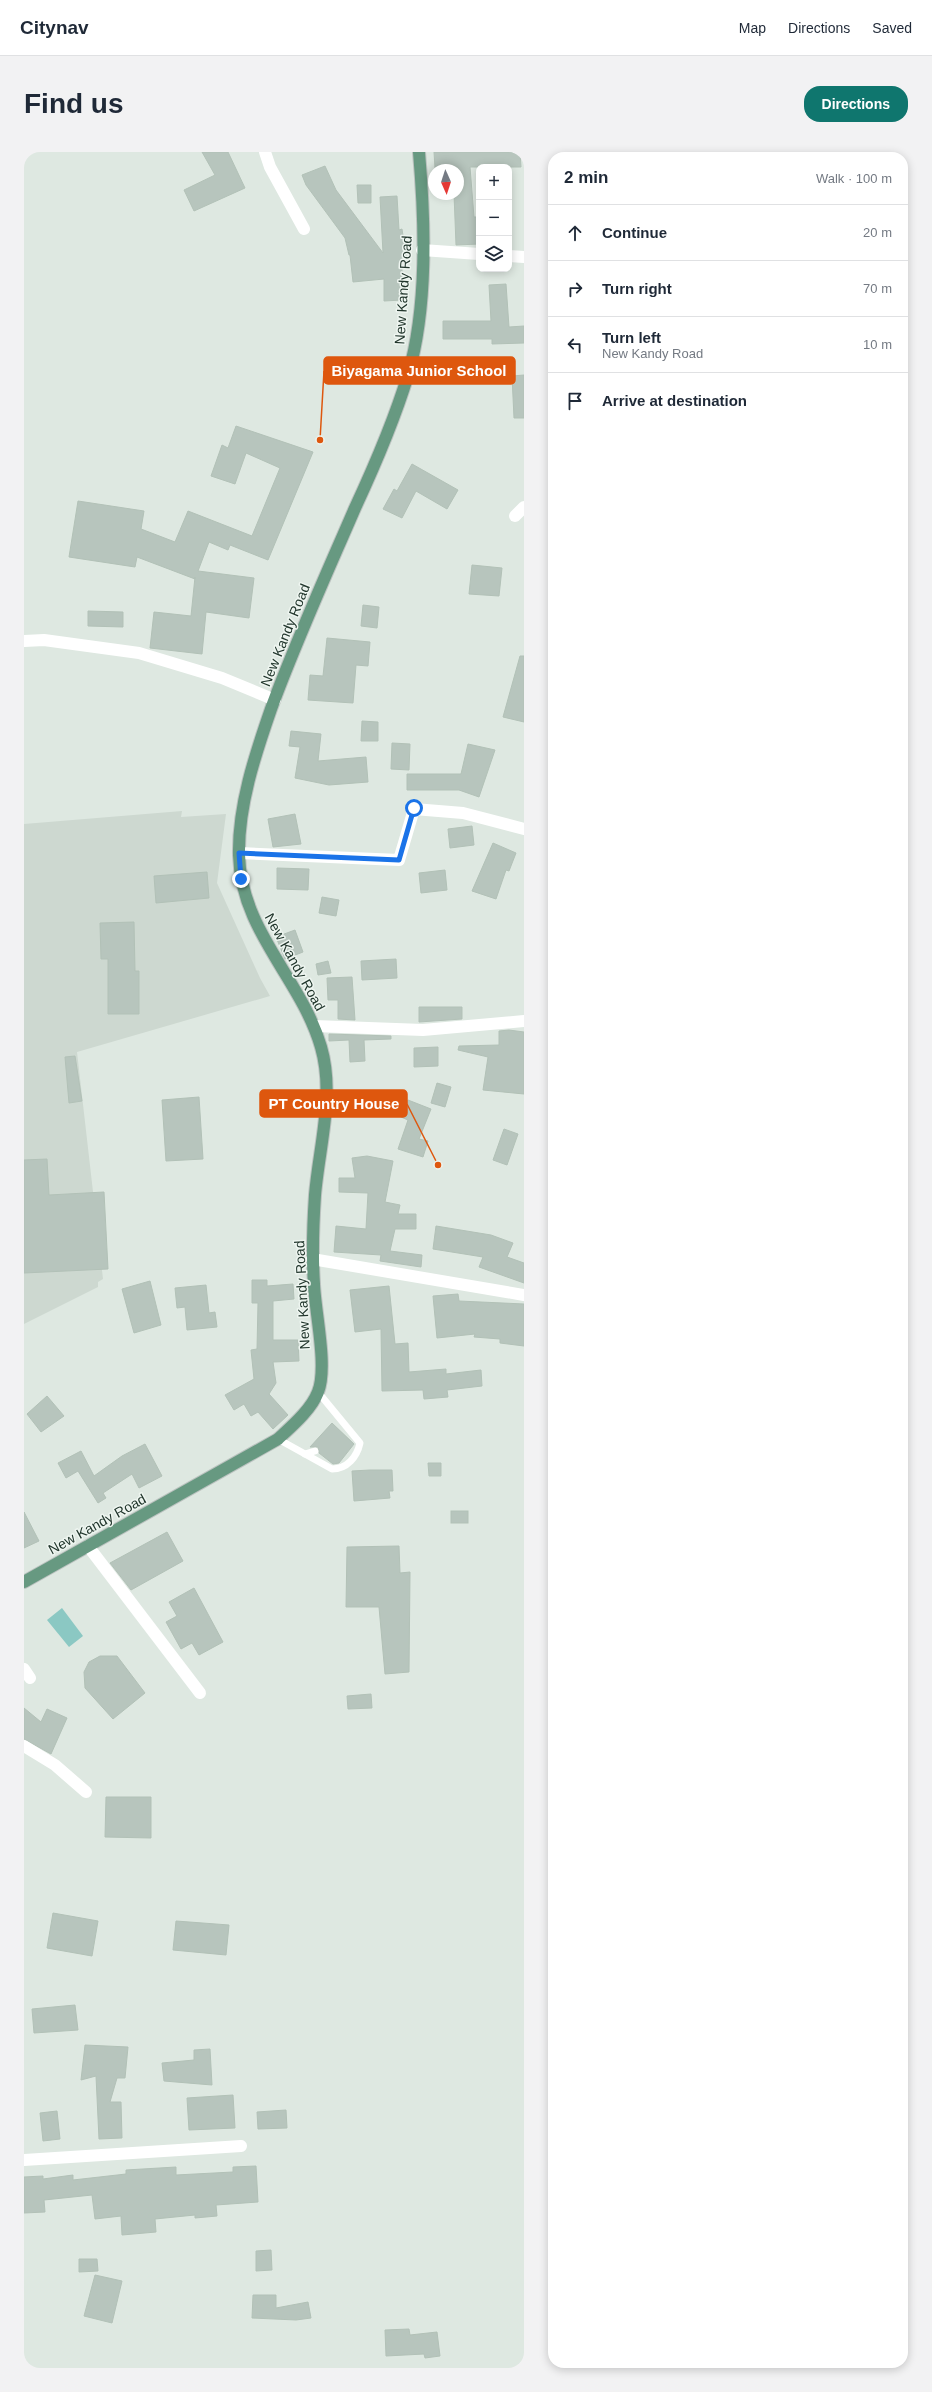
<!DOCTYPE html>
<html lang="en">
<head>
<meta charset="utf-8">
<style>
  :root { --surface:#fff; --page:#f2f2f3; --text:#1f2937; --muted:#747a83; --line:#e0e1e3; --accent:#0f766e }
  body { margin:0; font-family:Helvetica,sans-serif; background:var(--page); color:var(--text) }
  .controls { position:absolute; right:12px; top:12px; display:grid; overflow:hidden; border-radius:8px; box-shadow:0 2px 10px #0003 }
  .controls button { width:36px; height:36px; display:grid; place-items:center; padding:0; border:0; border-bottom:1px solid var(--line); background:var(--surface); color:var(--text); font:20px sans-serif }
  .compass { position:absolute; left:404px; top:12px; width:36px; height:36px; border-radius:50%; background:var(--surface); box-shadow:0 2px 10px #0003; rotate:177deg }
  .stop { position:absolute; width:12px; height:12px; margin:-9px; border:3px solid #1a73e8; border-radius:50%; background:#fff }
  .stop.end { background:#1a73e8; border-color:#fff; box-shadow:0 1px 4px #0008 }
  .list { margin:0; padding:0; list-style:none }
  h2 { display:flex; justify-content:space-between; align-items:center; height:52px; margin:0; padding:0 16px; font-size:17px }
  h2 small { font-size:13px; font-weight:400; color:var(--muted) }
  .list li { display:grid; grid-template-columns:26px 1fr auto; gap:12px; align-items:center; box-sizing:border-box; height:56px; padding:0 16px; border-top:1px solid var(--line) }
  .list b { display:block; font-size:15px; white-space:nowrap }
  .list p { margin:0; font-size:13px; white-space:nowrap; color:var(--muted) }
  .list em { font-size:13px; font-style:normal; color:var(--muted) }
  .icon { flex:none; width:22px; height:22px; fill:none; stroke:currentColor; stroke-width:2; stroke-linecap:round; stroke-linejoin:round }
  .map { position:relative; flex:none; width:500px; height:2216px; overflow:hidden; border-radius:16px }
  header { display:flex; align-items:center; gap:24px; box-sizing:border-box; height:56px; padding:0 20px; background:var(--surface); border-bottom:1px solid var(--line) }
  header strong { font-size:19px }
  nav { display:flex; gap:22px; margin-inline-start:auto; font-size:14px }
  .intro { display:flex; align-items:center; justify-content:space-between; box-sizing:border-box; height:96px; padding:0 24px }
  h1 { margin:0; font-size:28px }
  .button { padding:10px 18px; border-radius:16px; background:var(--accent); color:#fff; font-size:14px; font-weight:700 }
  main { display:flex; gap:24px; padding:0 24px }
  aside { flex:1; background:var(--surface); border-radius:16px; box-shadow:0 2px 10px #0003 }
  .map>svg:first-child { display:block }
  .built { fill:#cdd8d0 }
  .water { fill:#8bc8c3 }
  .building { fill:#b7c5bd; stroke:#b2c1b7 }
  .lines { fill:none; stroke-linecap:round; stroke-linejoin:round }
  .primary-casing { stroke:#bcc3c0; stroke-width:14 }
  .lane { stroke:#fff; stroke-width:7 }
  .street { stroke:#fff; stroke-width:12 }
  .primary { stroke:#679981; stroke-width:12 }
  .route { stroke:#1a73e8; stroke-width:5 }
  .labels { text-anchor:middle; stroke-width:3; stroke-linejoin:round; paint-order:stroke }
  .street-label { font-size:14px; fill:#21362c; stroke:#eef5f0 }
  .leader { fill:none; stroke:#de570e; stroke-width:1.5 }
  .callout-dot { fill:#de570e; stroke:#eef5f0; stroke-width:1.5 }
  .callout { fill:#de570e; stroke:#de570e; stroke-width:1.5 }
  .callout-label { font-size:15px; text-anchor:middle; font-weight:bold; fill:#fff }
</style>
</head>
<body>
<header>
<strong>Citynav</strong>
<nav><a>Map</a><a>Directions</a><a>Saved</a></nav>
</header>
<div class="intro"><h1>Find us</h1><a class="button">Directions</a></div>
<main>
<div class="map">
<svg width="500" height="2216" viewBox="0 0 500 2216">
  <rect width="100%" height="100%" fill="#dee8e1"/>
  <!-- built -->
  <path class="built" d="M 158,659 L 157,665 L 202,662 L 193,731 L 236,826 L 246,844 L 53,900 L 79,1127 L 74,1130 L 74,1135 L 0,1172 L 0,672 Z"/>
  <!-- water -->
  <path class="water" d="M 38,1456 L 59,1484 L 45,1495 L 23,1468 Z"/>
  <!-- building -->
  <g class="building">
    <path d="M 178,0 L 204,0 L 221,36 L 170,59 L 160,38 L 191,23 Z"/>
    <path d="M 410,0 L 496,0 L 497,15 L 446,15 L 450,65 L 455,65 L 455,92 L 432,93 L 430,42 L 434,42 L 434,15 L 411,16 Z"/>
    <path d="M 301,14 L 312,38 L 359,101 L 356,45 L 373,44 L 375,78 L 378,77 L 383,110 L 378,110 L 378,148 L 360,149 L 360,127 L 329,130 L 326,103 L 325,103 L 321,86 L 282,33 L 278,23 Z"/>
    <path d="M 333,33 L 347,33 L 347,51 L 334,51 Z"/>
    <path d="M 482,132 L 485,175 L 500,174 L 500,191 L 468,192 L 468,187 L 419,187 L 419,169 L 467,169 L 465,133 Z"/>
    <path d="M 500,223 L 500,266 L 490,266 L 488,224 Z"/>
    <path d="M 212,274 L 289,300 L 244,408 L 206,393 L 204,398 L 185,390 L 174,419 L 230,426 L 225,466 L 182,460 L 178,502 L 126,496 L 130,460 L 167,464 L 171,425 L 171,427 L 113,405 L 111,415 L 45,405 L 54,349 L 120,359 L 117,377 L 151,390 L 164,359 L 228,384 L 256,316 L 222,301 L 211,332 L 187,324 L 198,293 L 204,296 Z"/>
    <path d="M 388,312 L 434,338 L 423,357 L 392,339 L 378,366 L 359,357 L 370,337 L 373,339 Z"/>
    <path d="M 448,413 L 478,416 L 475,444 L 445,442 Z"/>
    <path d="M 339,453 L 355,455 L 353,476 L 337,474 Z"/>
    <path d="M 64,459 L 99,460 L 99,475 L 64,474 Z"/>
    <path d="M 303,486 L 346,490 L 344,514 L 332,513 L 329,551 L 284,548 L 286,523 L 299,524 Z"/>
    <path d="M 496,504 L 500,504 L 500,570 L 479,565 Z"/>
    <path d="M 338,569 L 354,570 L 354,589 L 337,589 Z"/>
    <path d="M 267,579 L 297,582 L 294,609 L 342,605 L 344,630 L 305,633 L 271,626 L 276,595 L 265,594 Z"/>
    <path d="M 368,591 L 386,592 L 385,618 L 367,617 Z"/>
    <path d="M 444,592 L 471,598 L 455,645 L 435,638 L 383,638 L 383,622 L 437,622 Z"/>
    <path d="M 271,662 L 277,692 L 249,695 L 244,667 Z"/>
    <path d="M 448,674 L 450,693 L 426,696 L 424,677 Z"/>
    <path d="M 469,691 L 492,701 L 485,719 L 482,718 L 472,747 L 448,739 Z"/>
    <path d="M 253,716 L 285,717 L 284,738 L 253,737 Z"/>
    <path d="M 421,718 L 423,738 L 397,741 L 395,721 Z"/>
    <path d="M 183,720 L 185,746 L 132,751 L 130,724 Z"/>
    <path d="M 298,745 L 315,748 L 312,764 L 295,761 Z"/>
    <path d="M 110,770 L 111,819 L 115,819 L 115,862 L 84,862 L 84,807 L 77,807 L 76,771 Z"/>
    <path d="M 271,778 L 279,800 L 261,807 L 252,785 Z"/>
    <path d="M 372,807 L 373,826 L 338,828 L 337,809 Z"/>
    <path d="M 304,809 L 307,821 L 294,823 L 292,812 Z"/>
    <path d="M 328,825 L 331,868 L 314,867 L 314,848 L 304,848 L 303,826 Z"/>
    <path d="M 395,855 L 438,855 L 438,867 L 395,870 Z"/>
    <path d="M 485,878 L 500,880 L 500,942 L 459,938 L 464,905 L 434,898 L 435,894 L 475,893 L 475,879 Z"/>
    <path d="M 305,882 L 367,884 L 367,887 L 340,888 L 341,909 L 326,910 L 325,888 L 305,889 Z"/>
    <path d="M 414,895 L 414,914 L 390,915 L 390,896 Z"/>
    <path d="M 51,904 L 58,949 L 45,951 L 41,905 Z"/>
    <path d="M 413,931 L 427,935 L 421,955 L 407,951 Z"/>
    <path d="M 175,945 L 179,1007 L 142,1009 L 138,948 Z"/>
    <path d="M 384,948 L 407,957 L 395,987 L 404,989 L 399,1005 L 374,997 L 384,968 L 377,965 Z"/>
    <path d="M 480,977 L 494,982 L 483,1013 L 469,1008 Z"/>
    <path d="M 343,1004 L 369,1009 L 361,1050 L 376,1053 L 374,1062 L 392,1062 L 392,1077 L 371,1077 L 366,1099 L 398,1103 L 397,1115 L 356,1109 L 357,1103 L 310,1100 L 312,1074 L 342,1077 L 344,1041 L 315,1040 L 315,1026 L 331,1026 L 328,1006 Z"/>
    <path d="M 23,1007 L 25,1043 L 80,1040 L 84,1117 L 0,1121 L 0,1008 Z"/>
    <path d="M 412,1074 L 467,1083 L 489,1091 L 483,1105 L 500,1111 L 500,1131 L 455,1115 L 459,1105 L 409,1097 Z"/>
    <path d="M 228,1128 L 243,1128 L 243,1134 L 269,1132 L 270,1147 L 249,1149 L 249,1188 L 274,1188 L 275,1209 L 249,1210 L 252,1231 L 245,1242 L 264,1263 L 249,1277 L 234,1260 L 227,1264 L 220,1252 L 210,1258 L 201,1243 L 230,1227 L 227,1198 L 233,1197 L 234,1151 L 228,1151 Z"/>
    <path d="M 126,1129 L 137,1173 L 110,1181 L 98,1137 Z"/>
    <path d="M 182,1133 L 185,1161 L 191,1160 L 193,1175 L 163,1178 L 161,1155 L 153,1156 L 151,1136 Z"/>
    <path d="M 365,1134 L 371,1192 L 384,1191 L 385,1220 L 422,1217 L 422,1222 L 457,1218 L 458,1234 L 423,1238 L 424,1245 L 400,1247 L 399,1238 L 358,1239 L 357,1177 L 331,1180 L 326,1138 Z"/>
    <path d="M 434,1142 L 435,1149 L 500,1152 L 500,1194 L 476,1191 L 476,1187 L 450,1185 L 451,1182 L 413,1186 L 409,1144 Z"/>
    <path d="M 23,1244 L 40,1264 L 17,1280 L 3,1262 Z"/>
    <path d="M 308,1271 L 330,1292 L 315,1311 L 309,1312 L 295,1301 L 294,1295 L 286,1295 Z"/>
    <path d="M 121,1292 L 138,1324 L 115,1336 L 108,1322 L 79,1341 L 82,1346 L 74,1351 L 54,1319 L 42,1326 L 34,1311 L 57,1299 L 70,1324 L 98,1304 Z"/>
    <path d="M 404,1311 L 417,1311 L 417,1324 L 405,1324 Z"/>
    <path d="M 346,1318 L 368,1318 L 369,1339 L 365,1339 L 366,1346 L 330,1349 L 328,1319 Z"/>
    <rect x="427" y="1359" width="17" height="12"/>
    <path d="M 0,1360 L 15,1389 L 0,1396 Z"/>
    <path d="M 143,1380 L 159,1409 L 107,1438 L 86,1411 Z"/>
    <path d="M 375,1394 L 376,1421 L 386,1420 L 385,1520 L 361,1522 L 355,1455 L 322,1455 L 323,1395 Z"/>
    <path d="M 170,1436 L 199,1490 L 175,1503 L 168,1491 L 157,1497 L 142,1470 L 153,1464 L 145,1450 Z"/>
    <path d="M 76,1504 L 93,1504 L 121,1541 L 89,1567 L 61,1536 L 60,1520 L 65,1510 Z"/>
    <path d="M 347,1542 L 348,1556 L 324,1557 L 323,1544 Z"/>
    <path d="M 0,1556 L 17,1570 L 23,1557 L 43,1566 L 27,1602 L 0,1587 Z"/>
    <path d="M 82,1645 L 127,1645 L 127,1686 L 81,1685 Z"/>
    <path d="M 29,1761 L 74,1769 L 68,1804 L 23,1796 Z"/>
    <path d="M 152,1769 L 205,1773 L 202,1803 L 149,1798 Z"/>
    <path d="M 51,1853 L 54,1878 L 10,1881 L 8,1857 Z"/>
    <path d="M 61,1893 L 104,1895 L 101,1926 L 93,1926 L 86,1950 L 97,1950 L 98,1986 L 75,1987 L 72,1924 L 57,1928 Z"/>
    <path d="M 186,1897 L 188,1933 L 140,1929 L 138,1911 L 170,1908 L 170,1898 Z"/>
    <path d="M 209,1943 L 211,1976 L 165,1978 L 163,1946 Z"/>
    <path d="M 262,1958 L 263,1976 L 234,1977 L 233,1960 Z"/>
    <path d="M 33,1959 L 36,1987 L 19,1989 L 16,1961 Z"/>
    <path d="M 232,2014 L 234,2050 L 192,2053 L 193,2064 L 171,2066 L 171,2063 L 131,2067 L 132,2080 L 98,2083 L 97,2064 L 71,2067 L 68,2043 L 20,2048 L 21,2060 L 0,2061 L 0,2025 L 19,2024 L 19,2027 L 49,2023 L 49,2028 L 102,2022 L 102,2018 L 152,2015 L 152,2023 L 209,2020 L 209,2015 Z"/>
    <path d="M 247,2098 L 248,2118 L 232,2119 L 232,2099 Z"/>
    <path d="M 55,2107 L 73,2107 L 74,2119 L 55,2120 Z"/>
    <path d="M 71,2123 L 98,2129 L 88,2171 L 60,2164 Z"/>
    <path d="M 229,2143 L 252,2143 L 252,2156 L 284,2150 L 287,2166 L 272,2168 L 228,2166 Z"/>
    <path d="M 385,2177 L 386,2183 L 413,2180 L 416,2204 L 401,2206 L 400,2202 L 362,2204 L 361,2178 Z"/>
  </g>
  <g class="lines">
    <!-- primary casing -->
    <g class="primary-casing">
      <path id="primary" d="M 0,1430 L 254,1287 C 268,1274 287,1258 294,1240 C 304,1215 291,1160 290,1132 C 288,1103 289,1073 291,1043 C 295,995 311,943 297,895 C 277,826 217,780 215,703 C 214,654 231,603 247,557 C 272,489 302,423 331,356 C 351,313 370,269 384,223 C 404,155 401,70 395,0"/>
    </g>
    <!-- lane -->
    <g class="lane">
      <path d="M 254,1287 L 308,1317 C 323,1317 333,1305 336,1291 L 294,1240"/>
      <path d="M 281,1302 L 291,1299"/>
    </g>
    <!-- street -->
    <g class="street">
      <path d="M 241,0 L 246,15 L 280,77"/>
      <path d="M 398,98 L 455,102"/>
      <path d="M 485,104 L 500,105"/>
      <path d="M 491,364 L 500,355"/>
      <path d="M 0,489 L 20,488 L 115,501 L 198,526 L 251,548"/>
      <path d="M 215,701 L 375,708 L 390,657 L 439,661 L 500,677"/>
      <path d="M 290,874 L 399,878 L 500,869"/>
      <path d="M 288,1107 L 500,1143"/>
      <path d="M 64,1394 L 176,1541"/>
      <path d="M 0,1517 L 6,1526"/>
      <path d="M 0,1594 L 31,1613 L 62,1640"/>
      <path d="M 0,2008 L 217,1994"/>
    </g>
    <!-- primary -->
    <use href="#primary" class="primary"/>
  </g>
  <g class="lines">
    <!-- route -->
    <path class="route" d="M 217,727 L 215,701 L 375,708 L 390,656"/>
  </g>
  <g class="labels">
    <!-- street labels -->
    <g class="street-label">
      <text transform="translate(379 138) rotate(-86)" y="5">New Kandy Road</text>
      <text transform="translate(261 483) rotate(-68)" y="5">New Kandy Road</text>
      <text transform="translate(271 810) rotate(61)" y="5">New Kandy Road</text>
      <text transform="translate(278 1143) rotate(-93)" y="5">New Kandy Road</text>
      <text transform="translate(73 1372) rotate(-29)" y="5">New Kandy Road</text>
    </g>
  </g>
  <!-- callouts -->
  <path class="leader" d="M296 288L300 219M414 1013L383 952"/>
  <g class="callout-dot">
    <circle cx="296" cy="288" r="4"/>
    <circle cx="414" cy="1013" r="4"/>
  </g>
  <g class="callout">
    <rect x="300" y="205" width="191" height="27" rx="4"/>
    <rect x="236" y="938" width="147" height="27" rx="4"/>
  </g>
  <g class="callout-label">
    <text x="395" y="224">Biyagama Junior School</text>
    <text x="310" y="957">PT Country House</text>
  </g>
</svg>
<div class="controls">
<button>+</button>
<button>−</button>
<button><svg class="icon" aria-label="layers" viewBox="0 0 24 24"><path d="M12 4l9 5-9 5-9-5zM3 14l9 5 9-5"/></svg></button>
</div>
<svg class="compass" viewBox="-18 -18 36 36"><path d="M0-13l5 13h-10z" fill="#e53935"/><path d="M0 13l5-13h-10z" fill="#747a83"/></svg>
<div class="stop" style="left:390px;top:656px"></div>
<div class="stop end" style="left:217px;top:727px"></div>
</div>
<aside>
<h2>2 min<small>Walk · 100 m</small></h2>
<ul class="list">
<li><svg class="icon" aria-label="ahead" viewBox="0 0 24 24"><path d="M12 20V5M6 11l6-6 6 6"/></svg><div><b>Continue</b></div><em>20 m</em></li>
<li><svg class="icon" aria-label="right" viewBox="0 0 24 24"><path d="M7 20v-9h11M14 6l5 5-5 5"/></svg><div><b>Turn right</b></div><em>70 m</em></li>
<li><svg class="icon" aria-label="left" viewBox="0 0 24 24"><path d="M17 20v-9H6M10 6l-5 5 5 5"/></svg><div><b>Turn left</b><p>New Kandy Road</p></div><em>10 m</em></li>
<li><svg class="icon" aria-label="arrive" viewBox="0 0 24 24"><path d="M6 21V4h12l-3 4 3 4H6"/></svg><div><b>Arrive at destination</b></div></li>
</ul>
</aside>
</main>
</body>
</html>
